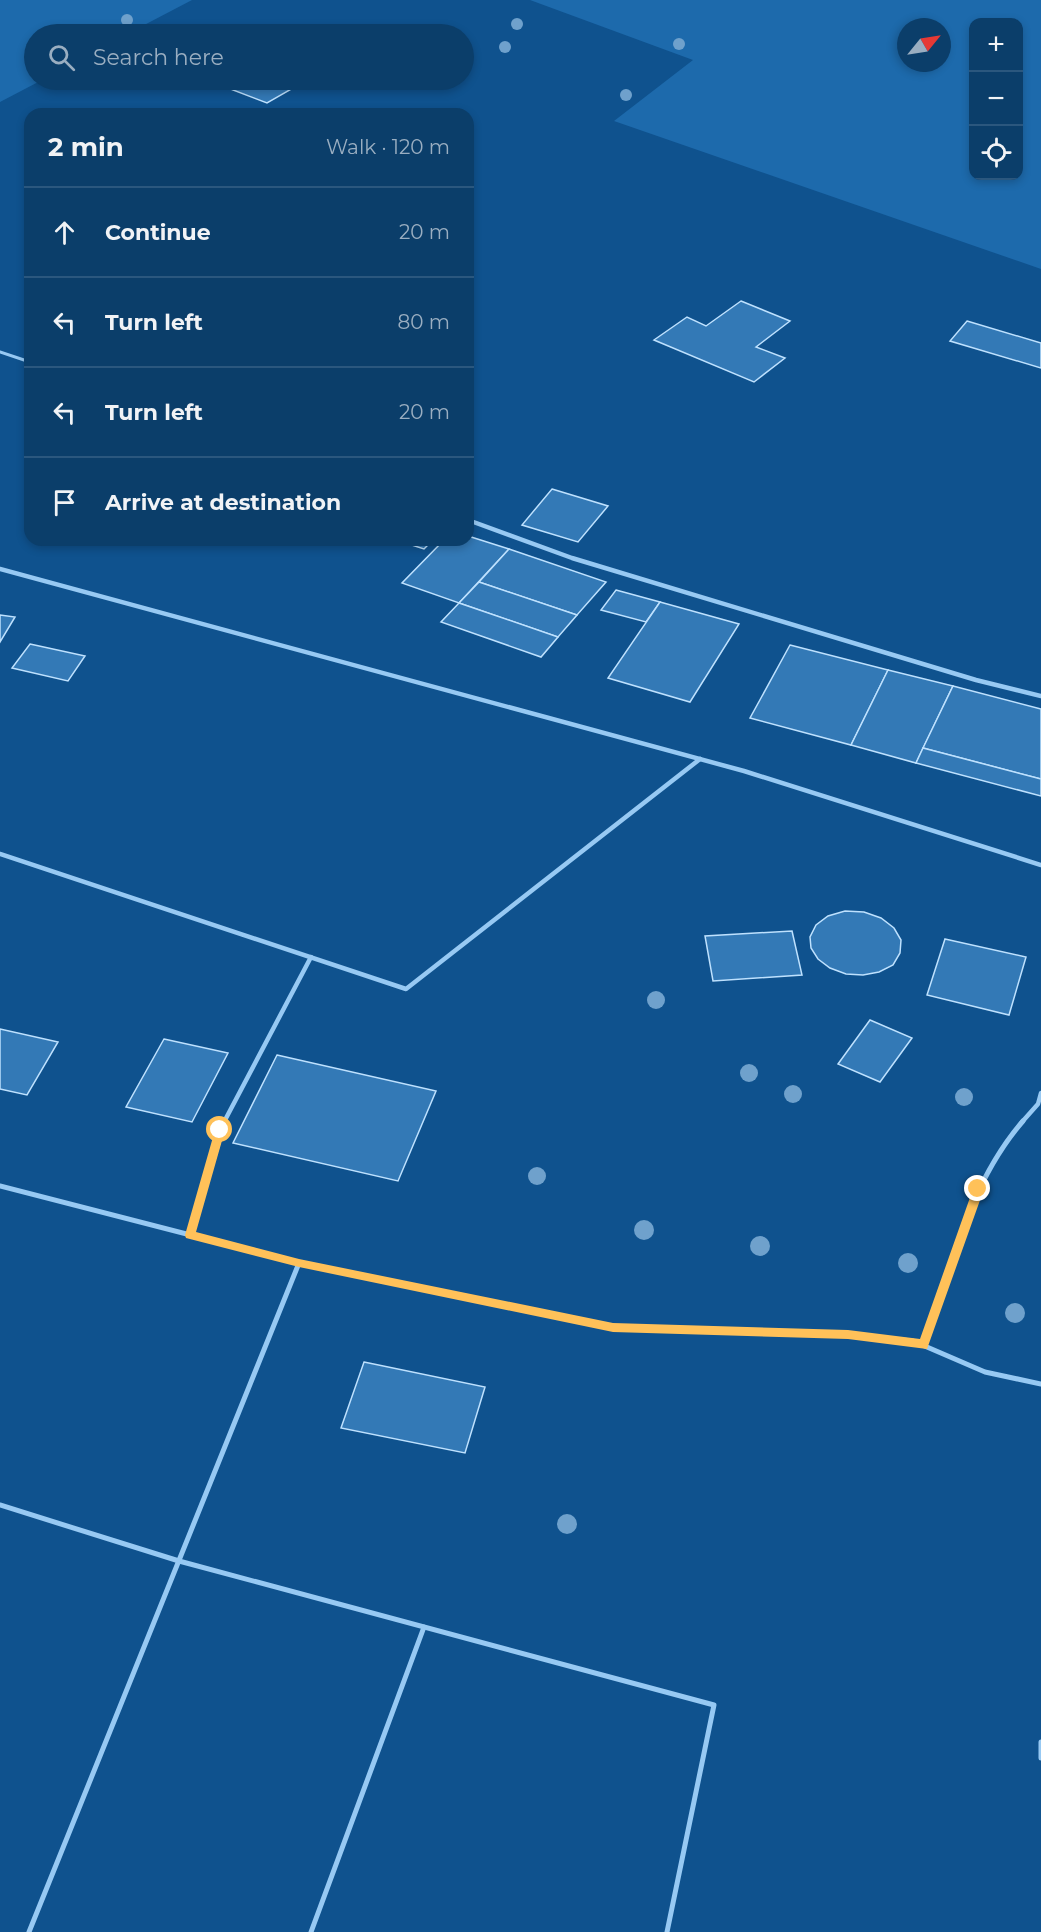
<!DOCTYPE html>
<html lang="en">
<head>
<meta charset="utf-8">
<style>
  :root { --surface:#0b3e6a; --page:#144570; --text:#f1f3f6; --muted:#9aaec1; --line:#2b577e }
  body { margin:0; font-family:Montserrat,sans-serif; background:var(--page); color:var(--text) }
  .controls { position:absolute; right:18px; top:18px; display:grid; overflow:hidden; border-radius:12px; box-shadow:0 3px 9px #0003 }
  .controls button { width:54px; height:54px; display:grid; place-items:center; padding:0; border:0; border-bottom:2px solid var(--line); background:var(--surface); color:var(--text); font:30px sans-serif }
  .compass { position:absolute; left:897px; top:18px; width:54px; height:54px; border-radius:50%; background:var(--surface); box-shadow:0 3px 9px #0003; rotate:60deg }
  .stop { position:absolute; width:18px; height:18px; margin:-14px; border:4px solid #ffc159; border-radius:50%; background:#fff }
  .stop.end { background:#ffc159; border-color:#fff; box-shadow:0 2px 6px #0008 }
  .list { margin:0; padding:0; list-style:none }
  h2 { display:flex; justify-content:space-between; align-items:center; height:78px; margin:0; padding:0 24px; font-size:26px }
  h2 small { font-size:20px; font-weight:400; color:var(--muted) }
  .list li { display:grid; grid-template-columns:39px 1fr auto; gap:18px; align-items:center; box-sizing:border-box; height:90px; padding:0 24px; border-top:2px solid var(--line) }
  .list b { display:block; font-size:22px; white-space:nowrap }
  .list em { font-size:20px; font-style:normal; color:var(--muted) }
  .icon { flex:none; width:33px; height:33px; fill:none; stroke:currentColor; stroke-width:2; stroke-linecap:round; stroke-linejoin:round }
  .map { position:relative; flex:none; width:1041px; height:1932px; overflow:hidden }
  .search { position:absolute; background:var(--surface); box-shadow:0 3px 9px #0003; left:24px; top:24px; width:450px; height:66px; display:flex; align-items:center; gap:15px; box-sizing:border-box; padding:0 21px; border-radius:33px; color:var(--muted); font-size:22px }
  .panel { position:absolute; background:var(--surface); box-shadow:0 3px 9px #0003; left:24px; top:108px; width:450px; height:438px; border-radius:18px }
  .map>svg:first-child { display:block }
  .green { fill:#1d6aac; fill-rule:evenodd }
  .building { fill:#3379b6; stroke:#bee1fe; stroke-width:1.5 }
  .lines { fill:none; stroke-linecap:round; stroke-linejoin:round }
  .lane-far2 { stroke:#97c9f3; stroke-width:3 }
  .lane-far1 { stroke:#97c9f3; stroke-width:4.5 }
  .lane { stroke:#97c9f3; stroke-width:5 }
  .tree { fill:#6fa1cc }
  .route { fill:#ffc159 }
</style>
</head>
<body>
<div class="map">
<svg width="1041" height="1932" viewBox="0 0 1041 1932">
  <rect width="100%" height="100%" fill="#0f528e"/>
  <!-- green -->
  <g class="green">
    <path d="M 0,0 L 192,0 L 127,34 L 34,34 L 34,80 L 42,80 L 0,102 Z"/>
    <path d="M 530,0 L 1041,0 L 1041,269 L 614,121 L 693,60 ZM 974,22 L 1018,22 L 1018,176 L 974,176 ZM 906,27 L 942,27 L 942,63 L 906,63 Z"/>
  </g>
  <!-- building -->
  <g class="building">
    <path d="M 207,80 L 276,80 L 295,87 L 267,103 Z"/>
    <path d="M 741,301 L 790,321 L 756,347 L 785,358 L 754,382 L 654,340 L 687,317 L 706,326 Z"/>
    <path d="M 967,321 L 1041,343 L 1041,368 L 950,341 Z"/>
    <path d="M 552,489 L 608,506 L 578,542 L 522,525 Z"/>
    <path d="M 468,536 L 509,549 L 459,603 L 402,583 L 444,540 L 468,540 Z"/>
    <path d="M 396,540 L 433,540 L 424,549 Z"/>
    <path d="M 509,549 L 606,582 L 577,615 L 479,582 Z"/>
    <path d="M 479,582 L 577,615 L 558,637 L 459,603 Z"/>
    <path d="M 616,590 L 660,602 L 646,622 L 601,610 Z"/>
    <path d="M 660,602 L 739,624 L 690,702 L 608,678 Z"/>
    <path d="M 459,603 L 558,637 L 541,657 L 441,622 Z"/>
    <path d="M 0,615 L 15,617 L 0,642 Z"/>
    <path d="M 30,644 L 85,656 L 68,681 L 12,668 Z"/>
    <path d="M 790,645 L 888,670 L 851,745 L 750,718 Z"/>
    <path d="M 888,670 L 953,686 L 916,763 L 851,745 Z"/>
    <path d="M 953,686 L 1041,709 L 1041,779 L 923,748 Z"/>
    <path d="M 923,748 L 1041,779 L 1041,796 L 916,763 Z"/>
    <path d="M 845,911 L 864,912 L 881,918 L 894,928 L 901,940 L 900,953 L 893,965 L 879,972 L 863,975 L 846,974 L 830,968 L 818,959 L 811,948 L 810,937 L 816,925 L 828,916 Z"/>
    <path d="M 792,931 L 802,975 L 713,981 L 705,936 Z"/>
    <path d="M 945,939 L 1026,957 L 1009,1015 L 927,995 Z"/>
    <path d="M 870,1020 L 912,1038 L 880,1082 L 838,1064 Z"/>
    <path d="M 0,1029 L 58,1042 L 27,1095 L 0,1089 Z"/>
    <path d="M 164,1039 L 228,1053 L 192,1122 L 126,1107 Z"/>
    <path d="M 277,1055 L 436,1091 L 398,1181 L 233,1143 Z"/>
    <path d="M 364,1362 L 485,1387 L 465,1453 L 341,1428 Z"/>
  </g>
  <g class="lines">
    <!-- lane-far2 -->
    <path class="lane-far2" d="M 0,352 L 30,362"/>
    <!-- lane-far1 -->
    <g class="lane-far1">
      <path d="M 468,520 L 572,558 L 976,680 L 1041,696"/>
      <path d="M 0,569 L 744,771 L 1041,865"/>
      <path d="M 0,854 L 406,989 L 700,759"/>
      <path d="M 224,1122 L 311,957"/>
      <path d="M 1022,1122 L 1038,1104 L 1041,1093"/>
    </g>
    <!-- lane -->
    <g class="lane">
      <path d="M 0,1186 L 299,1263 L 613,1327 L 847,1335 L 913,1341 L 985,1372 L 1041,1384"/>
      <path d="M 190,1235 L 225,1121"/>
      <path d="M 923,1345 C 950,1269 969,1183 1023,1121"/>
      <path d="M 0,1505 L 179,1561 L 714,1705 L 667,1932"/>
      <path d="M 1041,1742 L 1041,1758"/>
      <path d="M 29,1932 L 299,1263"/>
      <path d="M 311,1932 L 424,1627"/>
    </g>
  </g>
  <!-- trees -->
  <g class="tree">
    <circle cx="127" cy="20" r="6"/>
    <circle cx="517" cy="24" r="6"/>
    <circle cx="679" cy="44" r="6"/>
    <circle cx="505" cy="47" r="6"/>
    <circle cx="626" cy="95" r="6"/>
    <circle cx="656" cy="1000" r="9"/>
    <circle cx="749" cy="1073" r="9"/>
    <circle cx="793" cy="1094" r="9"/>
    <circle cx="964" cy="1097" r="9"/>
    <circle cx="537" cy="1176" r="9"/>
    <circle cx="644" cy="1230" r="10"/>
    <circle cx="760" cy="1246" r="10"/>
    <circle cx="908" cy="1263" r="10"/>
    <circle cx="1015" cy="1313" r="10"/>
    <circle cx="567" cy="1524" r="10"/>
  </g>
  <!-- route -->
  <path class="route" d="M 220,1126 L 225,1130 L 196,1232 L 299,1259 L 613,1323 L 848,1330 L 920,1339 L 973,1189 L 978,1185 L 984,1189 L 927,1349 L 848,1339 L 613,1332 L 299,1267 L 186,1238 L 185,1235 L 215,1130 Z"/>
</svg>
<div class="controls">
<button>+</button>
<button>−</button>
<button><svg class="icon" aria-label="locate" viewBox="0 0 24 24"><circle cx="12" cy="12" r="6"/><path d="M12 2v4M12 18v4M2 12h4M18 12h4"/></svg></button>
</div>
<svg class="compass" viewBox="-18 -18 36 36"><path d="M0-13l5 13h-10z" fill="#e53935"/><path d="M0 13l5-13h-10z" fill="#9aaec1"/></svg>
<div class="stop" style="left:220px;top:1130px"></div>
<div class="stop end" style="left:978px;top:1189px"></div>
<div class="search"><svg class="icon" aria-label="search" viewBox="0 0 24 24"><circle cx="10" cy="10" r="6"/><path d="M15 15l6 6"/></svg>Search here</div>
<section class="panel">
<h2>2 min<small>Walk · 120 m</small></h2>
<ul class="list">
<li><svg class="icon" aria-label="ahead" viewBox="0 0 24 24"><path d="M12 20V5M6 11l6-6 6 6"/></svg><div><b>Continue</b></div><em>20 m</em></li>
<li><svg class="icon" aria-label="left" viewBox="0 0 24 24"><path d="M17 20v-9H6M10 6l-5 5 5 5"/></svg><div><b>Turn left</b></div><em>80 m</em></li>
<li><svg class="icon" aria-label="left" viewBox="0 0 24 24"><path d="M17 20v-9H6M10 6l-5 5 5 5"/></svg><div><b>Turn left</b></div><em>20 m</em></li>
<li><svg class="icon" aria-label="arrive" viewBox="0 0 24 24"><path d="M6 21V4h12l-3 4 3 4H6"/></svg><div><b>Arrive at destination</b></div></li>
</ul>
</section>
</div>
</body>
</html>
